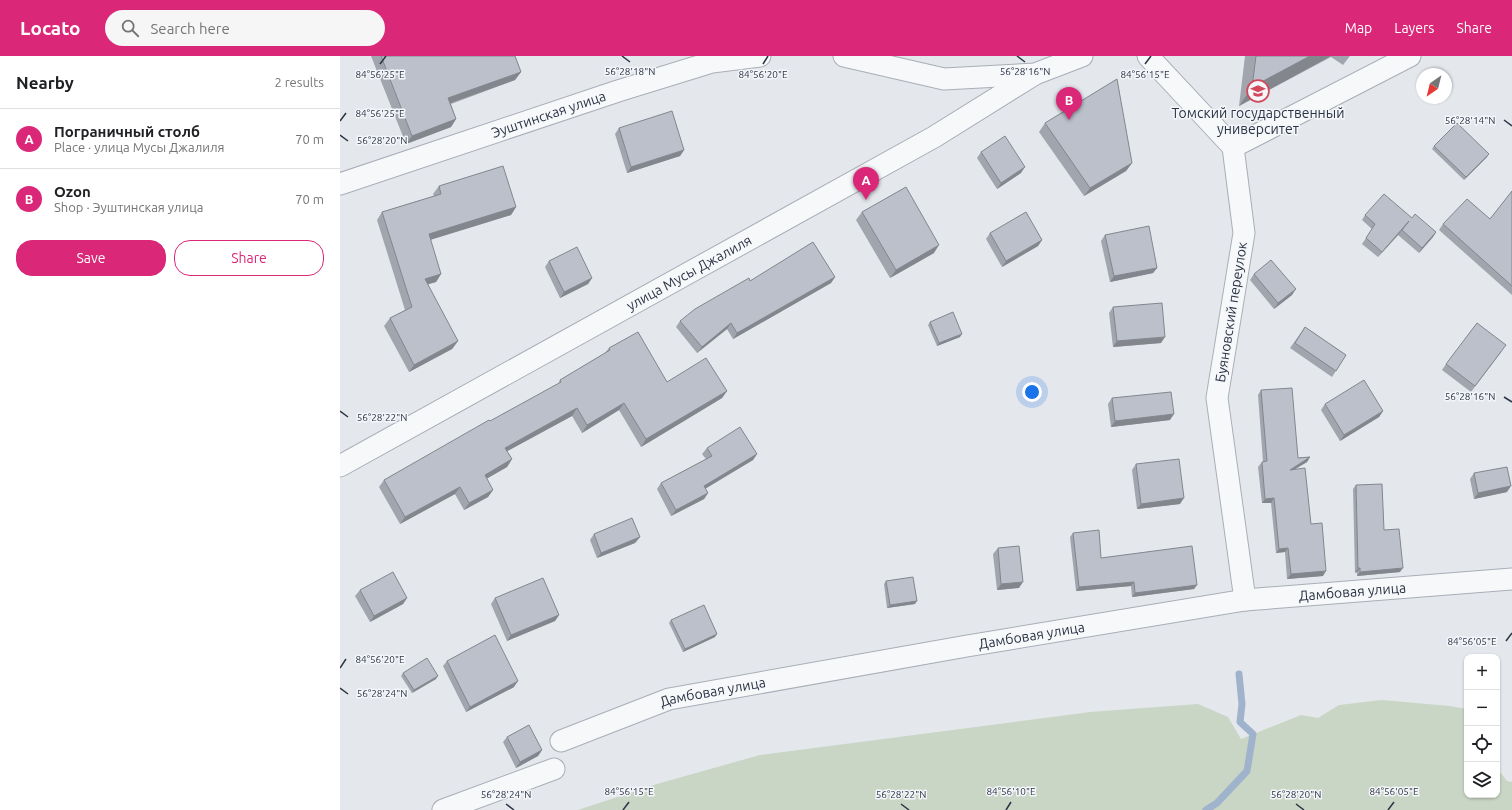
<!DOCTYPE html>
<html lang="en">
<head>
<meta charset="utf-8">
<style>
  :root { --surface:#fff; --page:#f6f6f6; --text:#202124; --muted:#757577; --line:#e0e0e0; --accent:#db2777 }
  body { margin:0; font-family:Ubuntu,sans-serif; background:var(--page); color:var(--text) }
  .controls { position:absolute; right:12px; bottom:12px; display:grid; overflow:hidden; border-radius:8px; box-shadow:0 1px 3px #0004 }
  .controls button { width:36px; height:36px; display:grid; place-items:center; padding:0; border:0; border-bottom:1px solid var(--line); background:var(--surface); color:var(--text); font:20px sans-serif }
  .compass { position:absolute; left:1076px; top:12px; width:36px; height:36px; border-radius:50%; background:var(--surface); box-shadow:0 1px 3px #0004; rotate:215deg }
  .you { position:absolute; left:692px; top:336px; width:14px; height:14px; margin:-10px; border:3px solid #fff; border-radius:50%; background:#1a73e8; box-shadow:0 0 0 6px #1a73e833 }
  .badge { display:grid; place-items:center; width:26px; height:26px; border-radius:50%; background:var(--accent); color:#fff; font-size:13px; font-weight:700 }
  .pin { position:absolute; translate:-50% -33px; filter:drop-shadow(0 1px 2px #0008) }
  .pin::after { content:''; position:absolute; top:21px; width:14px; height:12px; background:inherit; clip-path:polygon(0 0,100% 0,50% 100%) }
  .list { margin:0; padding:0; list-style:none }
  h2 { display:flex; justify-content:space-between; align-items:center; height:52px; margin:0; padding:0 16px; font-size:17px }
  h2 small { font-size:13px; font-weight:400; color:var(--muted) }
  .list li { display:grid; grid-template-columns:26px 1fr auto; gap:12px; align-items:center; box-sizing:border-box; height:60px; padding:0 16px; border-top:1px solid var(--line) }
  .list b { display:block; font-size:15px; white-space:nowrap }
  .list p { margin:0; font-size:13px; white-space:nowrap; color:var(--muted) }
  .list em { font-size:13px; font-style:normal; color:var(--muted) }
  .actions { display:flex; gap:8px; padding:12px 16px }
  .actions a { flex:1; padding:9px 0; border:1px solid var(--accent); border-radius:16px; text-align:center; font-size:14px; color:var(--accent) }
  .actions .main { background:var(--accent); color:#fff }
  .icon { flex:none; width:22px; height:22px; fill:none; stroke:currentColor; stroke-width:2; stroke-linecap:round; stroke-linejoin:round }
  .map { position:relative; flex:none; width:1172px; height:754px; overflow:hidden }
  header { display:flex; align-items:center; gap:24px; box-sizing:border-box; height:56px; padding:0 20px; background:var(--accent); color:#fff }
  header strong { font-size:19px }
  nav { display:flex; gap:22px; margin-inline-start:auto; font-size:14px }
  .search { width:280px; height:36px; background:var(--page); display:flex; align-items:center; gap:10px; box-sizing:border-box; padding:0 14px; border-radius:22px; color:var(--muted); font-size:15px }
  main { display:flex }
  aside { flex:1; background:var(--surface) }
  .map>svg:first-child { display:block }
  .green { fill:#c9d6c5 }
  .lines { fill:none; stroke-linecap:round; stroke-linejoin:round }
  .stream { stroke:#9fb4cc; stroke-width:7 }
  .street-casing { stroke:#a9aeb7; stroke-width:23 }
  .street { stroke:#f7f8fa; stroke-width:21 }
  .wall { fill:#a1a5ae }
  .shaded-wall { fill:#83868d }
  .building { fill:#bbc0ca; stroke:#83868d }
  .ticks { fill:none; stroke:#2b3445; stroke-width:1.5 }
  .labels { text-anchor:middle; stroke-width:3; stroke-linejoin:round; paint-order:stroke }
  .poi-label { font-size:14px; fill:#2b3445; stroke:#f4f6f9 }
  .street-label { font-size:14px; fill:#2b3445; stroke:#f4f6f9 }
  .ticks-label { font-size:10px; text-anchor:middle; fill:#2b3445; stroke:#f4f6f9; stroke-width:3; stroke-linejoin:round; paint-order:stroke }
</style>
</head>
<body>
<header>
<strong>Locato</strong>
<div class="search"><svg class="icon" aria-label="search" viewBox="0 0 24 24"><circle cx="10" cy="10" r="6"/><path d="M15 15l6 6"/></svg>Search here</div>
<nav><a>Map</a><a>Layers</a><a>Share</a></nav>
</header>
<main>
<aside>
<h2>Nearby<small>2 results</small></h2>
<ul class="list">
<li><span class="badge">A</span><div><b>Пограничный столб</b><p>Place · улица Мусы Джалиля</p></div><em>70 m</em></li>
<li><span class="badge">B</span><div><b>Ozon</b><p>Shop · Эуштинская улица</p></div><em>70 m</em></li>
</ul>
<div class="actions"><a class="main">Save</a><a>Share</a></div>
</aside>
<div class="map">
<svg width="1172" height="754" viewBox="0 0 1172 754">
  <rect width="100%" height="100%" fill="#e4e7ec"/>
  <!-- green -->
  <path class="green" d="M 1042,644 L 1110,650 L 1127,653 L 1127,739 L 1157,739 L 1157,712 L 1167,725 L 1172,726 L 1172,754 L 238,754 L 317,728 L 420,699 L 750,656 L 858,648 L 888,661 L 901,683 L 961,659 L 978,662 L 999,649 Z"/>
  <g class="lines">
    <!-- stream -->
    <path class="stream" d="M 866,754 L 877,747 L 907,715 L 913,678 L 900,666 L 902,648 L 899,618"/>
    <!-- street casing -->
    <g class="street-casing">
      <g id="street">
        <path d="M 504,0 L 604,23 L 695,18 L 742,0"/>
        <path d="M 808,0 L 893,91 L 904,177 L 877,342 L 905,544"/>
        <path d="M 893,91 L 1070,0"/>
        <path id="s1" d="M 0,128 L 278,35 L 372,6 L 420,0"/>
        <path id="s2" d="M 0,410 L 594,81 L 695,18"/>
        <path id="s3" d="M 221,685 L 329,643 L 627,590 L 905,544 L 1172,523"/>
        <path d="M 103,754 L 214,713"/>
      </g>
    </g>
    <!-- street -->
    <use href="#street" class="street"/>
  </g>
  <!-- wall -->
  <g class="wall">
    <path d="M 31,0 L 175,0 L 181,16 L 175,24 L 111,48 L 116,63 L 111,71 L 66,88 Z"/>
    <path d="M 905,0 L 1010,0 L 1003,9 L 991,1 L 899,50 Z"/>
    <path d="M 705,67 L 792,107 L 786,115 L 744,140 L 699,76 Z"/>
    <path d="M 279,72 L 344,94 L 340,100 L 287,117 L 275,78 Z"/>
    <path d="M 1094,90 L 1147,101 L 1124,124 L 1092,93 Z"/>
    <path d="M 641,96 L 681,117 L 657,133 L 637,102 Z"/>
    <path d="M 99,130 L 176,151 L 171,159 L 90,184 L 101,218 L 96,226 L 87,228 L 118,285 L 112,293 L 69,316 L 44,270 L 50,262 L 65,254 L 37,164 L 42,156 L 94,140 L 93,138 Z"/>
    <path d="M 1172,135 L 1172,239 L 1099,174 L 1103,168 L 1150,163 Z"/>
    <path d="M 522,156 L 594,197 L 550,222 L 516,164 Z"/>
    <path d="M 1025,159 L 1072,162 L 1096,176 L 1093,181 L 1079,197 L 1058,179 L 1060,177 L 1038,201 L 1022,188 L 1032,173 L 1022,164 Z"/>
    <path d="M 650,177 L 702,184 L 698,190 L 662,211 L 646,183 Z"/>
    <path d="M 765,179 L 817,212 L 813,217 L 770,226 L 761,185 Z"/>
    <path d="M 209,205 L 252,222 L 248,228 L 220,242 L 205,211 Z"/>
    <path d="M 914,218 L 952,239 L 934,253 L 910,224 Z"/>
    <path d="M 495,221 L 491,227 L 393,283 L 387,273 L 357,297 L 336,271 L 340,265 L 410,225 Z"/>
    <path d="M 773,251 L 821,287 L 773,291 L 769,257 Z"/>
    <path d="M 590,266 L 620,281 L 597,290 L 588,269 Z"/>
    <path d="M 965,271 L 1006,299 L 992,321 L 950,292 Z"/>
    <path d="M 269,292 L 327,326 L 387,335 L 382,342 L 301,391 L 279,354 L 242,377 L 232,360 L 167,395 L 172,403 L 167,411 L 146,423 L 153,434 L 148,441 L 124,454 L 115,438 L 60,468 L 39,431 L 44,424 L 218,328 L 220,324 L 265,297 Z"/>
    <path d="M 1162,295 L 1131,336 L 1102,314 L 1106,308 Z"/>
    <path d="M 921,334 L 958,402 L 970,401 L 967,406 L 955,413 L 971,468 L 983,520 L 947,523 L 945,496 L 936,497 L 931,447 L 922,447 L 918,411 L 922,406 L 923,406 L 918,339 Z"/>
    <path d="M 772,342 L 830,364 L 771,371 L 768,348 Z"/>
    <path d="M 985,348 L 1043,355 L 1039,361 L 1000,385 L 981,354 Z"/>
    <path d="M 367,392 L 417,398 L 413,404 L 365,432 L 368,437 L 364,443 L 331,460 L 317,433 L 321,427 L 366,403 L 362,398 Z"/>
    <path d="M 796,408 L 840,448 L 797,453 L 792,414 Z"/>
    <path d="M 1134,417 L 1167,436 L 1134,443 L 1130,423 Z"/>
    <path d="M 1016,429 L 1044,474 L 1060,516 L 1017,520 L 1017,516 L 1015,517 L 1013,433 Z"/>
    <path d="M 733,477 L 761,502 L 857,529 L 854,533 L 792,541 L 791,530 L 736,535 L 730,481 Z"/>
    <path d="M 254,478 L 300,481 L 295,487 L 257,502 L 250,484 Z"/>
    <path d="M 658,492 L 679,532 L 657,534 L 653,498 Z"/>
    <path d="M 546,525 L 575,548 L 547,552 L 544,528 Z"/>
    <path d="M 20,534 L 67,542 L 63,548 L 30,566 L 15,540 Z"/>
    <path d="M 155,542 L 219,559 L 215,565 L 167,585 L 151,548 Z"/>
    <path d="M 331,564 L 375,581 L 343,596 L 329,567 Z"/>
    <path d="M 107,605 L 174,631 L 126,656 L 103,610 Z"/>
    <path d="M 63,617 L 96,623 L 72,637 L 61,620 Z"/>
    <path d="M 167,681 L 202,694 L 198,700 L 176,712 L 163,686 Z"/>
  </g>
  <!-- shaded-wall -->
  <g class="shaded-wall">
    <path d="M 970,0 L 991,0 L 899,50 L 912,31 Z"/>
    <path d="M 181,16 L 175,24 L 102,50 L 108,42 Z"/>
    <path d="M 116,63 L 111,71 L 66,88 L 72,80 Z"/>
    <path d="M 344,94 L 340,100 L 287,117 L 291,111 Z"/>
    <path d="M 1149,98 L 1147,101 L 1124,124 L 1126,121 Z"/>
    <path d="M 792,107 L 786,115 L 744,140 L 750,132 Z"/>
    <path d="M 685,111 L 681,117 L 657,133 L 661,127 Z"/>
    <path d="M 176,151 L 171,159 L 83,186 L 89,178 Z"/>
    <path d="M 1062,174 L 1060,177 L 1038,201 L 1042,196 Z"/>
    <path d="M 1096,176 L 1093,181 L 1079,197 L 1082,192 Z"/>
    <path d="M 702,184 L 698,190 L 662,211 L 666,205 Z"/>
    <path d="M 599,189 L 594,197 L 550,222 L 556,214 Z"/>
    <path d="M 817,212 L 813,217 L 770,226 L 774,220 Z"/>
    <path d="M 101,218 L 96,226 L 79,231 L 85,223 Z"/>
    <path d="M 495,221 L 491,227 L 393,283 L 397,277 Z"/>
    <path d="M 252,222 L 248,228 L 220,242 L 224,236 Z"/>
    <path d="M 956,233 L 952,239 L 934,253 L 938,247 Z"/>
    <path d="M 391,267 L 387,273 L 357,297 L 362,291 Z"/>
    <path d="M 622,278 L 620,281 L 597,290 L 599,287 Z"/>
    <path d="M 825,281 L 821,287 L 773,291 L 777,285 Z"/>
    <path d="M 118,285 L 112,293 L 69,316 L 74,309 Z"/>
    <path d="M 387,335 L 382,342 L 301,391 L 306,383 Z"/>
    <path d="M 284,347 L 279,354 L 242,377 L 247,369 Z"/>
    <path d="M 237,352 L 232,360 L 160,399 L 165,392 Z"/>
    <path d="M 1043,355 L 1039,361 L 1000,385 L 1004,379 Z"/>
    <path d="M 834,358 L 830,364 L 771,371 L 775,365 Z"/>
    <path d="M 417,398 L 413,404 L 360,436 L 364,430 Z"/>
    <path d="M 970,401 L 967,406 L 947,418 L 950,414 Z"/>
    <path d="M 172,403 L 167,411 L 139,427 L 145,419 Z"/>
    <path d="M 1171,430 L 1167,436 L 1134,443 L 1138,437 Z"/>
    <path d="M 120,431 L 115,438 L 60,468 L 65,461 Z"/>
    <path d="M 153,434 L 148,441 L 124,454 L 129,447 Z"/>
    <path d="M 368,437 L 364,443 L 331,460 L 336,454 Z"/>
    <path d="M 844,442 L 840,448 L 797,453 L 801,448 Z"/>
    <path d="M 934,442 L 931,447 L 922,447 L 925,443 Z"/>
    <path d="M 300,481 L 295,487 L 257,502 L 261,497 Z"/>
    <path d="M 948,492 L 945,496 L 936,497 L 939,493 Z"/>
    <path d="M 1018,512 L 1020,512 L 1017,516 L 1015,517 Z"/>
    <path d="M 1063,512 L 1060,516 L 1017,520 L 1020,516 Z"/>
    <path d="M 986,515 L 983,520 L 947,523 L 951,518 Z"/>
    <path d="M 683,526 L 679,532 L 657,534 L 661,528 Z"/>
    <path d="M 794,526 L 791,530 L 736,535 L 739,531 Z"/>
    <path d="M 857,529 L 854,533 L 792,541 L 795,537 Z"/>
    <path d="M 67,542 L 63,548 L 30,566 L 34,560 Z"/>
    <path d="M 577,545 L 575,548 L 547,552 L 550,549 Z"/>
    <path d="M 219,559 L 215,565 L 167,585 L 171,579 Z"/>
    <path d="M 377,578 L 375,581 L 343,596 L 345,593 Z"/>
    <path d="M 98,620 L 96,623 L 72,637 L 74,634 Z"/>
    <path d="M 178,625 L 174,631 L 126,656 L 130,651 Z"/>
    <path d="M 202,694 L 198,700 L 176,712 L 180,706 Z"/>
  </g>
  <!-- building -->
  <g class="building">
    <path d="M 41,0 L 175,0 L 181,16 L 108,42 L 116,63 L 72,80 Z"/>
    <path d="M 916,0 L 970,0 L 912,31 Z"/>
    <path d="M 777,23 L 792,107 L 750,132 L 705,67 Z"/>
    <path d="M 332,55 L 344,94 L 291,111 L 279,72 Z"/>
    <path d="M 1117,67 L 1149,98 L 1126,121 L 1094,90 Z"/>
    <path d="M 665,80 L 685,111 L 661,127 L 641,96 Z"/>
    <path d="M 163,110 L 176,151 L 89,178 L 101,218 L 85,223 L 118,285 L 74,309 L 50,262 L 72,251 L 42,156 L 101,138 L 99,130 Z"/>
    <path d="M 566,131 L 599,189 L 556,214 L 522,156 Z"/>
    <path d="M 1172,135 L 1172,230 L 1103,168 L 1127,143 L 1150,163 Z"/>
    <path d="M 1044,138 L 1072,162 L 1075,158 L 1096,176 L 1082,192 L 1062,174 L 1069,165 L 1042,196 L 1026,182 L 1035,168 L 1025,159 Z"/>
    <path d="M 686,156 L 702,184 L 666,205 L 650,177 Z"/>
    <path d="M 809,170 L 817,212 L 774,220 L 765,179 Z"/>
    <path d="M 473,186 L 495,221 L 397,277 L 391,267 L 362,291 L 340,265 L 355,253 L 409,222 L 410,225 Z"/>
    <path d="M 237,191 L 252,222 L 224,236 L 209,205 Z"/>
    <path d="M 931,204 L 956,233 L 938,247 L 914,218 Z"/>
    <path d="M 822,247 L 825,281 L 777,285 L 773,251 Z"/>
    <path d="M 613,256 L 622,278 L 599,287 L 590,266 Z"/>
    <path d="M 1137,267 L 1166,289 L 1135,330 L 1106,308 Z"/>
    <path d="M 965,271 L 1006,299 L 996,315 L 955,287 Z"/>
    <path d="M 298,276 L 327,326 L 366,302 L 387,335 L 306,383 L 284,347 L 247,369 L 237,352 L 165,392 L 172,403 L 145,419 L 153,434 L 129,447 L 120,431 L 65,461 L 44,424 L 149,364 L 150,365 L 221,326 L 220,324 L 270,294 L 269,292 Z"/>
    <path d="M 1024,324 L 1043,355 L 1004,379 L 985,348 Z"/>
    <path d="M 952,332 L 958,402 L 970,401 L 950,414 L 965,412 L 971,468 L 982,467 L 986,515 L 951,518 L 948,492 L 939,493 L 934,442 L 925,443 L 922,406 L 927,405 L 921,334 Z"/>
    <path d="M 831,336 L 834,358 L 775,365 L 772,342 Z"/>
    <path d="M 400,371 L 417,398 L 364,430 L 368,437 L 336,454 L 321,427 L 372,400 L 367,392 Z"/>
    <path d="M 839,403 L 844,442 L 801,448 L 796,408 Z"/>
    <path d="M 1167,411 L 1171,430 L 1138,437 L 1134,417 Z"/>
    <path d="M 1042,428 L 1044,474 L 1059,473 L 1063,512 L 1020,516 L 1020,512 L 1018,512 L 1016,429 Z"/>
    <path d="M 292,462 L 300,481 L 261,497 L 254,478 Z"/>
    <path d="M 759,474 L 761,502 L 852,490 L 857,529 L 795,537 L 794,526 L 739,531 L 733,477 Z"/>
    <path d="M 679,490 L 683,526 L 661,528 L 658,492 Z"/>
    <path d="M 53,516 L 67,542 L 34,560 L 20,534 Z"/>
    <path d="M 573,521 L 577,545 L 550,549 L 546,525 Z"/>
    <path d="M 203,522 L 219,559 L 171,579 L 155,542 Z"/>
    <path d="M 364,549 L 377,578 L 345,593 L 331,564 Z"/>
    <path d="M 155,579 L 178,625 L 130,651 L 107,605 Z"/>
    <path d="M 87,602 L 98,620 L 74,634 L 63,617 Z"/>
    <path d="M 189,669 L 202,694 L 180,706 L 167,681 Z"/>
  </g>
  <!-- ticks -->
  <path class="ticks" d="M 282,0 L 290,6M 677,0 L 685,6M 40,8 L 46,0M 423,8 L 428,0M 805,8 L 811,0M 1164,64 L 1172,70M 0,65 L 6,57M 0,79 L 8,85M 1164,341 L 1172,346M 0,355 L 8,361M 1166,585 L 1172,577M 0,612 L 6,603M 0,632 L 8,638M 166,748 L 174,754M 561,748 L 569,754M 956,748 L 964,754M 283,754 L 289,746M 666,754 L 671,746M 1048,754 L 1054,746"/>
  <!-- icons -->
  <defs>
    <g id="university-ring" transform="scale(1.15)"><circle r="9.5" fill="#f4f6f9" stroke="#d1495b" stroke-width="1.5"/><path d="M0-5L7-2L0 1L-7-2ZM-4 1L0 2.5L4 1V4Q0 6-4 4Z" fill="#d1495b"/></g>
  </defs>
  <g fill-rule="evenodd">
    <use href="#university-ring" x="918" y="35"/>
  </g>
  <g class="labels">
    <!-- poi labels -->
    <g class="poi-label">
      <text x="918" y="62">Томский государственный<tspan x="918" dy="16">университет</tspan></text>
    </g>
    <!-- street labels -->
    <g class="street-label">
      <text dy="5" stroke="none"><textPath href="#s1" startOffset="220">Эуштинская улица</textPath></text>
      <text dy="5" stroke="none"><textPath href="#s2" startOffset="399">улица Мусы Джалиля</textPath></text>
      <text transform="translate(891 256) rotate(-81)" y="5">Буяновский переулок</text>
      <text dy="5" stroke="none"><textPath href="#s3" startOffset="808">Дамбовая улица</textPath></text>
      <text dy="5" stroke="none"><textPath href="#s3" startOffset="484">Дамбовая улица</textPath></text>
      <text dy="5" stroke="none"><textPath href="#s3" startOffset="160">Дамбовая улица</textPath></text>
    </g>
  </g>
  <g class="ticks-label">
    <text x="290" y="19">56°28'18"N</text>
    <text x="685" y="19">56°28'16"N</text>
    <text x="40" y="22">84°56'25"E</text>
    <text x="423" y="22">84°56'20"E</text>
    <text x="805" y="22">84°56'15"E</text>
    <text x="40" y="61">84°56'25"E</text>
    <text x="1130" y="68">56°28'14"N</text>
    <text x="42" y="88">56°28'20"N</text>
    <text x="1130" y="344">56°28'16"N</text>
    <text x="42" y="365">56°28'22"N</text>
    <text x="1132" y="589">84°56'05"E</text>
    <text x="40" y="607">84°56'20"E</text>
    <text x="42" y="641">56°28'24"N</text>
    <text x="289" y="739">84°56'15"E</text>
    <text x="671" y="739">84°56'10"E</text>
    <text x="1054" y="739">84°56'05"E</text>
    <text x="166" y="742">56°28'24"N</text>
    <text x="561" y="742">56°28'22"N</text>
    <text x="956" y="742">56°28'20"N</text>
  </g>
</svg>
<div class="controls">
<button>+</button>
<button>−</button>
<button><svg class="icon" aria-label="locate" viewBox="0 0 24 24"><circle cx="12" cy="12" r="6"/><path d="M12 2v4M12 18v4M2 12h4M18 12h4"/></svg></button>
<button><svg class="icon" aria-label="layers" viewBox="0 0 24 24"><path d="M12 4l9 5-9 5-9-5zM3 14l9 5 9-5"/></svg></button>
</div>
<svg class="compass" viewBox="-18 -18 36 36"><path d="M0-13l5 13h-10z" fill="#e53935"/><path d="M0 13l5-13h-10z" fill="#757577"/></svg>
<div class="you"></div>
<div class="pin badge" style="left:526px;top:144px">A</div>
<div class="pin badge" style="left:729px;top:64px">B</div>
</div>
</main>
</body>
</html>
